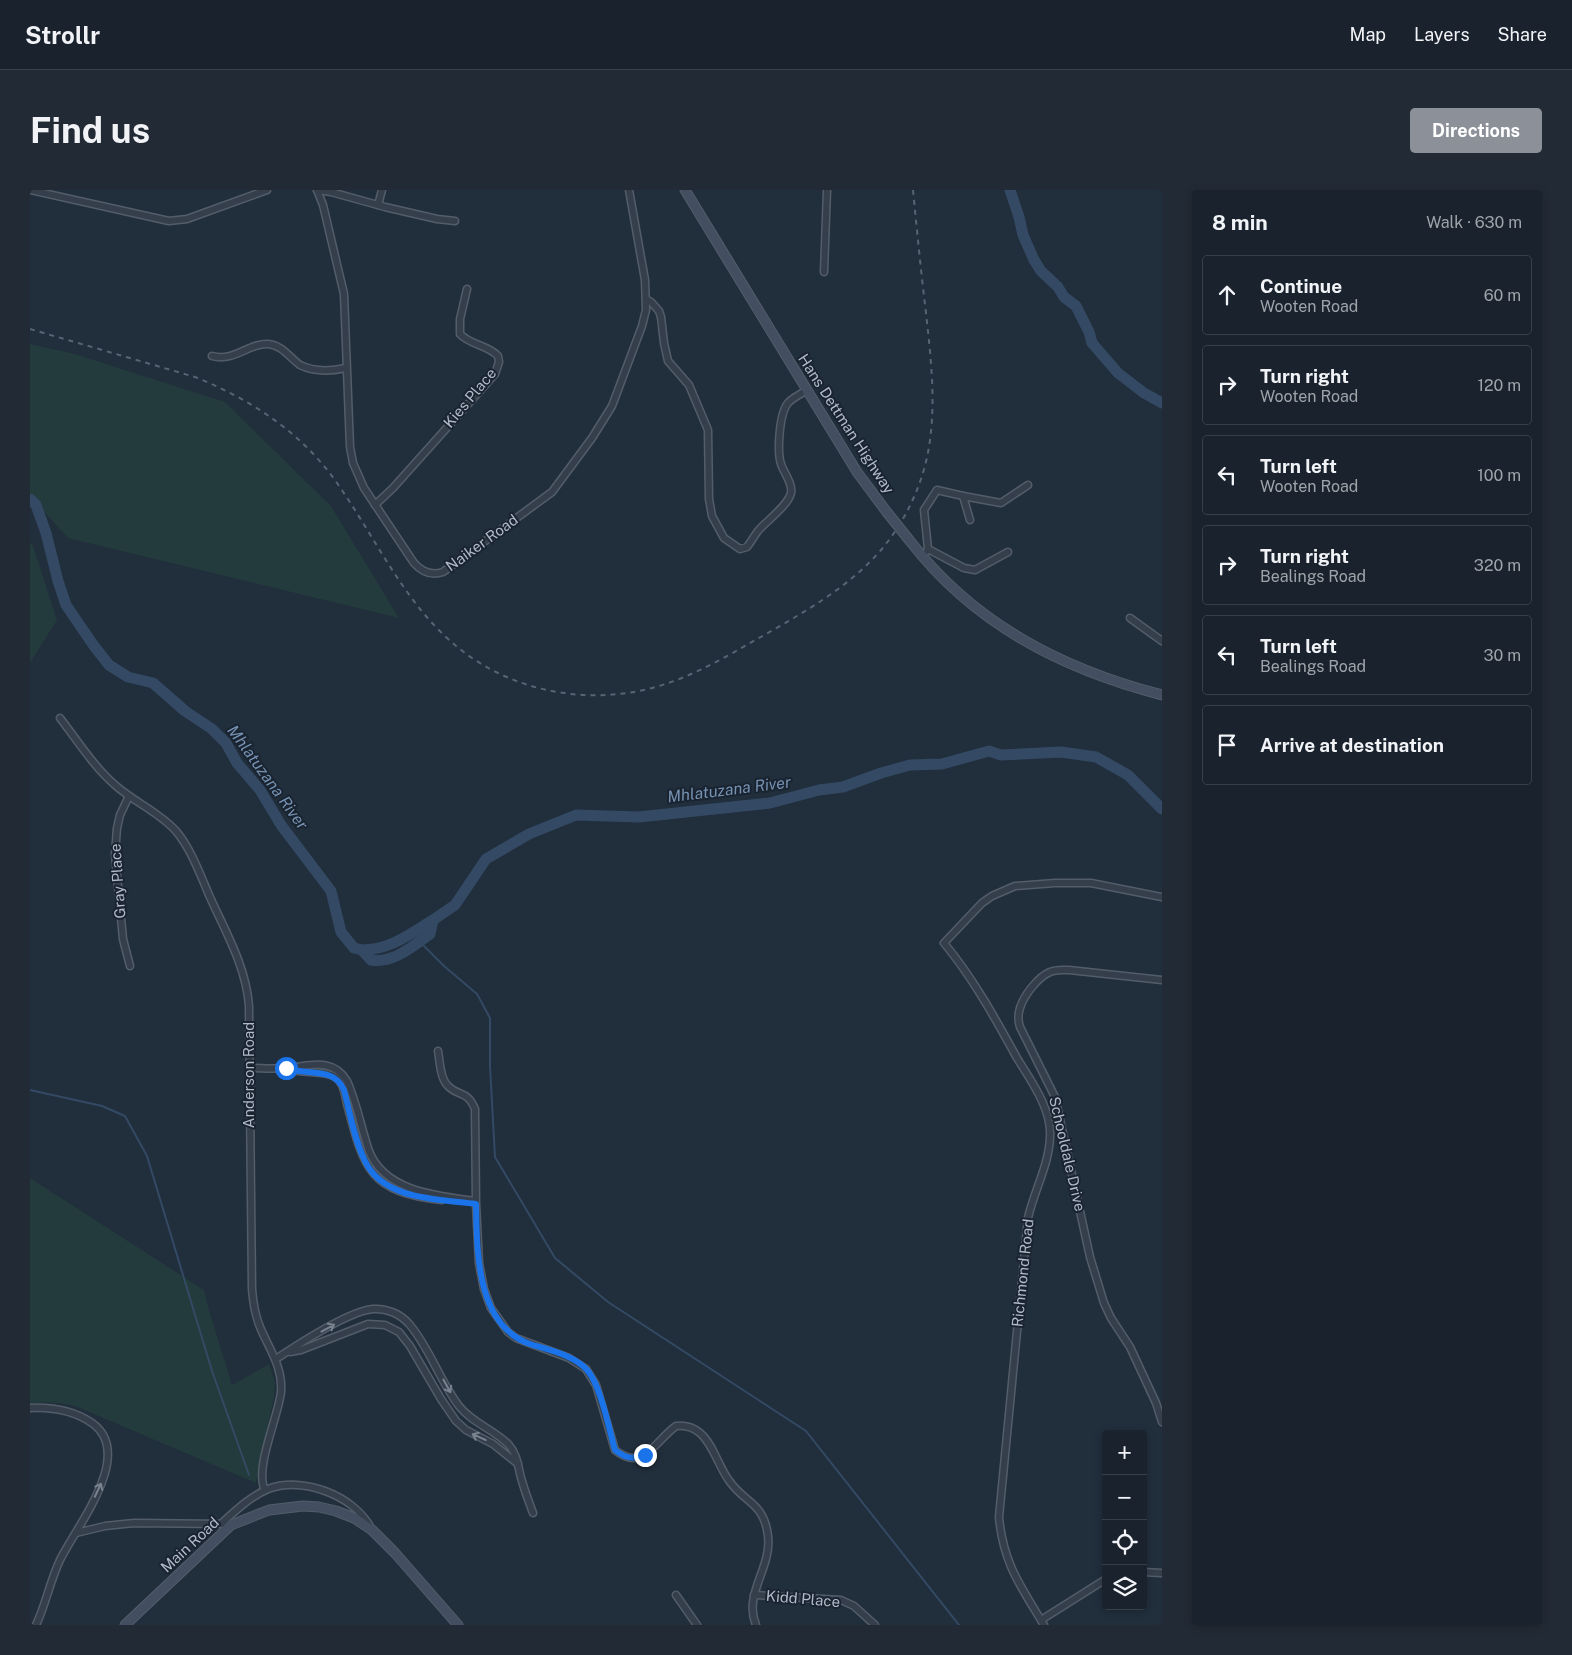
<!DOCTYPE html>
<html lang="en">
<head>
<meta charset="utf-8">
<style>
  :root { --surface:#19222d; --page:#222a35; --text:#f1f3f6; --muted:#9fa4aa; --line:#373f49; --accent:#8c9099 }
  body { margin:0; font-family:"Public Sans",sans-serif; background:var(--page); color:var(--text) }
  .controls { position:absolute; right:15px; bottom:15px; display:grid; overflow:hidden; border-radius:5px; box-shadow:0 2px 8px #0003 }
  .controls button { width:45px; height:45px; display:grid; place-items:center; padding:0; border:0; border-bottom:1px solid var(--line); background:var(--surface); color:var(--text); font:25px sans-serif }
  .stop { position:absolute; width:15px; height:15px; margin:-11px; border:4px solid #1a73e8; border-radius:50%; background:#fff }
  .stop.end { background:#1a73e8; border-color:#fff; box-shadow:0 1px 5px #0008 }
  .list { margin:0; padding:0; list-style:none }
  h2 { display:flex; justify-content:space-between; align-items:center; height:65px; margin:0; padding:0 20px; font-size:21px }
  h2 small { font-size:16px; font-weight:400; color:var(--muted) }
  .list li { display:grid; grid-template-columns:32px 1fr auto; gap:15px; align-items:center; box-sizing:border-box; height:80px; margin:0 10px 10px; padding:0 10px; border:1px solid var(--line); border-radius:5px }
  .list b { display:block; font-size:19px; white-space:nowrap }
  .list p { margin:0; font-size:16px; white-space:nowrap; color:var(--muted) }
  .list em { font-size:16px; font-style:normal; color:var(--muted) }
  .icon { flex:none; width:28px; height:28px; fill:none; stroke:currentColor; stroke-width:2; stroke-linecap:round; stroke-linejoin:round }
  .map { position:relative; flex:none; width:1132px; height:1435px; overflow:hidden; border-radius:5px }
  header { display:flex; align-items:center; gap:30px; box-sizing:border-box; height:70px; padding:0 25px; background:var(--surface); border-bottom:1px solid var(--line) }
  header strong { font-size:24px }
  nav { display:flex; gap:28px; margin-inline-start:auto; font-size:18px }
  .intro { display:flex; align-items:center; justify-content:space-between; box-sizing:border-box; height:120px; padding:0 30px }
  h1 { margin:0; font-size:35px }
  .button { padding:12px 22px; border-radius:5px; background:var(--accent); color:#fff; font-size:18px; font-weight:700 }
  main { display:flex; gap:30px; padding:0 30px }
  aside { flex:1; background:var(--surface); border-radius:5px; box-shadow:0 2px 8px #0003 }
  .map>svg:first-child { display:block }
  .green { fill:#233b3d }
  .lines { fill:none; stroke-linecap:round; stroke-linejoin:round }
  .stream { stroke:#344a64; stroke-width:2 }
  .river { stroke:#344a64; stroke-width:11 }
  .street-casing { stroke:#535d6a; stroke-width:9 }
  .secondary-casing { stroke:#535d6a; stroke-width:11 }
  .street { stroke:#353f4c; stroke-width:6 }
  .secondary { stroke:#434f60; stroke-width:9 }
  .rail { stroke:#576474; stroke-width:2; stroke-dasharray:5 5; stroke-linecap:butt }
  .secondary-bridge-casing { stroke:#535d6a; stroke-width:11; stroke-linecap:butt }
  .secondary-bridge { stroke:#434f60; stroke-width:9 }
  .oneway { stroke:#798390 }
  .route { stroke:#1a73e8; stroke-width:6 }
  .labels { text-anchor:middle; stroke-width:4; stroke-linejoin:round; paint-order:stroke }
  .street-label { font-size:15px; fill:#b0bac8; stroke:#1a2431 }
  .water-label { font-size:16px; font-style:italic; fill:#7692b2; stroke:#1a2431 }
</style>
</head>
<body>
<header>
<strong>Strollr</strong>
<nav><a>Map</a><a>Layers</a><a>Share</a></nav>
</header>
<div class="intro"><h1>Find us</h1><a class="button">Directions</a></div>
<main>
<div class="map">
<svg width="1132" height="1435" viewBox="0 0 1132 1435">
  <rect width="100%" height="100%" fill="#212e3c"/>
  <!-- green -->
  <g class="green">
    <path d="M 0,154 L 45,164 L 195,212 L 301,316 L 369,428 L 38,348 L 0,306 Z"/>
    <path d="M 0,352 L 3,356 L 27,430 L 0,473 Z"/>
    <path d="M 0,988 L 174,1100 L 179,1120 L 202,1195 L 239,1174 L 245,1192 L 244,1207 L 226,1293 L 45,1216 C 30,1213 16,1211 0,1214 Z"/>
  </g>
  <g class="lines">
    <!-- stream -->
    <g class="stream">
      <path d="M 389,751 L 414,776 L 447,804 L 460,828 L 460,876 L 465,967 L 525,1068 L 578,1112 L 776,1241 L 929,1435"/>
      <path d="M 0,900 L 72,916 L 95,926 L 117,966 L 182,1181 L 219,1285"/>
    </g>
    <!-- river -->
    <g class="river">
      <path d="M 980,0 L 989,27 L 993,45 L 1004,70 L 1011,81 L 1028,97 L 1034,107 L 1046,116 L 1059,142 L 1062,153 L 1088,183 L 1114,203 L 1132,213"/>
      <path d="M 0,309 L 6,315 L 16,343 L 28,391 L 36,415 L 64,456 L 79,475 L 98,487 L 123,493 L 155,521 L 182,539 L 196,553 L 207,573 L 230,600 L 251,635 L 301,701 L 311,742 L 324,758 L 332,760 L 341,770 C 363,774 383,756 400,744 L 403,730 L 425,715 L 456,669 L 499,644 L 546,625 L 609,627 L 740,613 L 789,600 L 813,597 L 851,583 L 880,575 L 912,574 L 959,561 L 971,565 L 1031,562 L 1066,567 L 1098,585 L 1132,619"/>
      <path d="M 332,760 C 360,760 380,744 403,730"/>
    </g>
    <!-- street casing -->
    <g class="street-casing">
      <g id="street">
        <path d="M 0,0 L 139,31 L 157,29 L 237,0"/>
        <path d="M 287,0 L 293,15 L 314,104 L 320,257 L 323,273 L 334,298 L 384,373 C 392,382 401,386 413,382 L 522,302 L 562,248 L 582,216 L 612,136 L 616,120 L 615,90 L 599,0"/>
        <path d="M 287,0 L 301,2 L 355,17 L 407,29 L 425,31"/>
        <path d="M 348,15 L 352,0"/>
        <path d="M 794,82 L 797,0"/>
        <path d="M 616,109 L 621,112 L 629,121 L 631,127 L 634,153 L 638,171 L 659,195 L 678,240 L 679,309 L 682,326 L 694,348 L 710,359 L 717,357 C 721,352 724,346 728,341 C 736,331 758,316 761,303 C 763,294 754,283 751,274 C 747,262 749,224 758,213 C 762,208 771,204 777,200"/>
        <path d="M 182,166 C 205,172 218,153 238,154 C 252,155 260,168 270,175 C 284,182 302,181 316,178"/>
        <path d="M 933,306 L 971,313 L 998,295"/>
        <path d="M 345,315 L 363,298 L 465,184 L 469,172 L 468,166 C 458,155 440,155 430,144 L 430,129 L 437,99"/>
        <path d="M 898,359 L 894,320 L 907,300 L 933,306 L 940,330"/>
        <path d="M 897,361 L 898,359 L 934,378 L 945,380 L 978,362"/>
        <path d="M 1100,428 L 1132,451"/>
        <path d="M 30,528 C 47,550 64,577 85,595 C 104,612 129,622 146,641 C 161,659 170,684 179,705 C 195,741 216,776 219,816 L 222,1099 C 223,1112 225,1125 230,1137 C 239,1159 253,1177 251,1202 C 248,1228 224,1279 235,1300"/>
        <path d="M 99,606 L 90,625 L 87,638 L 85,664 L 93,749 L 100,776"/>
        <path d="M 1132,790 L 1039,780 C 1032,780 1026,779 1020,782 C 1008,787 994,805 990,818 C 988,824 988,831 990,837 L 1025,907 L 1060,1067 L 1074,1113 L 1081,1128 L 1100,1157 L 1126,1213 L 1132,1232"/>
        <path d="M 408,861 C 410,872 410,888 418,896 C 429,907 437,900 445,919 L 446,1014 L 449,1073 L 454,1099 L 461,1118 L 478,1142 L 486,1148 L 539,1168 L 556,1179 L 566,1195 L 585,1260 C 613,1283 625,1251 646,1236 C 655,1235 663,1237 670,1243 C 683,1254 688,1275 698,1289 C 713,1313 734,1311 738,1346 C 742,1378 713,1404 726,1435"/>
        <path d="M 219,878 C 231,878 243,879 255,878 C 278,877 302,866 317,891 C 327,913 331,938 339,961 C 355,1002 408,1006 445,1011"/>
        <path d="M 259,879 C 273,884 294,880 305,887 C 314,893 315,905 317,914 C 334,979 339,1002 412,1010"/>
        <path d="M 260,1162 L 271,1160 L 338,1134 L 355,1135 L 369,1142 L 380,1156 L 411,1209 L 426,1231 L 436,1240 L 463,1254 L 488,1274"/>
        <path d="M 246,1169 C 267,1155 319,1121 343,1119 C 357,1118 371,1124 380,1135 C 400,1159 410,1191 429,1216 C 442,1233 465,1240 479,1255 C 488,1265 488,1279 492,1291 C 495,1302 499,1312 503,1323"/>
        <path d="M 0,1218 C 22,1217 43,1220 62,1233 C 106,1264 46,1337 30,1370 C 20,1391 16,1414 6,1435"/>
        <path d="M 192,1333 C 205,1321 221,1306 238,1299 C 273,1286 323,1305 341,1338"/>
        <path d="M 46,1343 L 75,1336 L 104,1333 L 196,1334"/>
        <path d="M 1113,1382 L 1132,1383"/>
        <path d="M 646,1405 L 667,1435"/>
        <path d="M 724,1405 L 811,1410 L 824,1416 L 845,1435"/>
        <path d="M 1011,1430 L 1076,1389"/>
        <path d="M 1014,1435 C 991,1397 973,1373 969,1327 L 998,1028 C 1004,1001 1019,975 1020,947 C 1022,919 1001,891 987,868 C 965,828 943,788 914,753 L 952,713 L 962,706 L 985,696 L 1025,693 L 1061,693 L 1132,707"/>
      </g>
    </g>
    <!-- secondary casing -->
    <g class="secondary-casing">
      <g id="secondary">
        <path d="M 655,0 L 827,282 L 856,321"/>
        <path d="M 880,351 C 944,434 1032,479 1132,505"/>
        <path d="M 95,1435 L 201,1335 L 239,1320 L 273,1316 L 289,1317 L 306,1321 L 324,1328 L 342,1340 L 365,1363 L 428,1435"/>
      </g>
    </g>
    <!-- street -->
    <use href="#street" class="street"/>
    <!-- secondary -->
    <use href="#secondary" class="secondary"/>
    <!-- rail -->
    <path class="rail" d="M 0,139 L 165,187 C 222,210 272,243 307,293 C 350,354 379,425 442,468 C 501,508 578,516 644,491 C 679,478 711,458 743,440 C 811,401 864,367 891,289 C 909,236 902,178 896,123 C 891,82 887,41 883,0"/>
    <!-- secondary-bridge casing -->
    <g class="secondary-bridge-casing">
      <path id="secondary-bridge" d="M 856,321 L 880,351"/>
    </g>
    <!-- secondary-bridge -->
    <use href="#secondary-bridge" class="secondary-bridge"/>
  </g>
  <!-- one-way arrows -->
  <defs><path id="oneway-shaft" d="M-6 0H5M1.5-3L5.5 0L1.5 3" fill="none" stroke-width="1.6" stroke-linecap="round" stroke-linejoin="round" transform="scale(1.25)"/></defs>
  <g class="oneway">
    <use href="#oneway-shaft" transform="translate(298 1138) rotate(-28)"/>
    <use href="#oneway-shaft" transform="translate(417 1196) rotate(61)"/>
    <use href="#oneway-shaft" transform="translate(449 1247) rotate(-156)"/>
    <use href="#oneway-shaft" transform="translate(68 1300) rotate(-65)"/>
  </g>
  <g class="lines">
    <!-- route -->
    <path class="route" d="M 256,878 C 276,886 304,876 314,900 C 320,923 324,949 335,971 C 353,1010 408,1009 446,1014 C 447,1061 446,1135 500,1154 C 518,1160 545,1165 558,1181 C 571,1197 579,1239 585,1260 C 595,1268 603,1270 615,1265"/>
  </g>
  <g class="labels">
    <!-- street labels -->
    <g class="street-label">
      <text transform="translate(440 208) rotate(-50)" y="5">Kies Place</text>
      <text transform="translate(816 234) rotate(57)" y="5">Hans Dettman Highway</text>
      <text transform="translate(452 353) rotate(-36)" y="5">Naiker Road</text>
      <text transform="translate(88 691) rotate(-94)" y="5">Gray Place</text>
      <text transform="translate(219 885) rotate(-90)" y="5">Anderson Road</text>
      <text transform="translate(1037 964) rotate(77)" y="5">Schooldale Drive</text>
      <text transform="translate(993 1083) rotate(-84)" y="5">Richmond Road</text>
      <text transform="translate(160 1355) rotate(-43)" y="5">Main Road</text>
      <text transform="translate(773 1409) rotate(5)" y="5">Kidd Place</text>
    </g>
    <!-- water labels -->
    <g class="water-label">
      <text transform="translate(238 587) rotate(54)" y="6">Mhlatuzana River</text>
      <text transform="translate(699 599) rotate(-7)" y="6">Mhlatuzana River</text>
    </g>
  </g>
</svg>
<div class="controls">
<button>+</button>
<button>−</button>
<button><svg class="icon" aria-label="locate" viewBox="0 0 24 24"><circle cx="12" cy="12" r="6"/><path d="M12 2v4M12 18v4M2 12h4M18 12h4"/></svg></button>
<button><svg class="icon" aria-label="layers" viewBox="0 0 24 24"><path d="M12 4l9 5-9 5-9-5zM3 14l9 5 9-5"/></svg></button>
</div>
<div class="stop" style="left:256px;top:878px"></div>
<div class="stop end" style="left:615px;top:1265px"></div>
</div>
<aside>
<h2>8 min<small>Walk · 630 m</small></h2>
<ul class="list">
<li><svg class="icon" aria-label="ahead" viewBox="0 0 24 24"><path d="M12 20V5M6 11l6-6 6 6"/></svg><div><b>Continue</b><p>Wooten Road</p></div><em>60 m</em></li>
<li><svg class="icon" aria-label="right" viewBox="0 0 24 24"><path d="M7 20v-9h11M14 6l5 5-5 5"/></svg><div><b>Turn right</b><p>Wooten Road</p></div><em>120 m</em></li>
<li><svg class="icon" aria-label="left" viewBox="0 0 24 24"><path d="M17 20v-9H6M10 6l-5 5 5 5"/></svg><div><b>Turn left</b><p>Wooten Road</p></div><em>100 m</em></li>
<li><svg class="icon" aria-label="right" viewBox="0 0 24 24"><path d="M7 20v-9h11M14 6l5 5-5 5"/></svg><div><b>Turn right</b><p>Bealings Road</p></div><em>320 m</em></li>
<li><svg class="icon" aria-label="left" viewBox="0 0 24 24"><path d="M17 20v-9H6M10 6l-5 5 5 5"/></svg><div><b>Turn left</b><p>Bealings Road</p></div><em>30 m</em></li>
<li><svg class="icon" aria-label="arrive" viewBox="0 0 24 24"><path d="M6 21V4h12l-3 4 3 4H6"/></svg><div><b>Arrive at destination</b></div></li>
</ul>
</aside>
</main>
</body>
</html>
